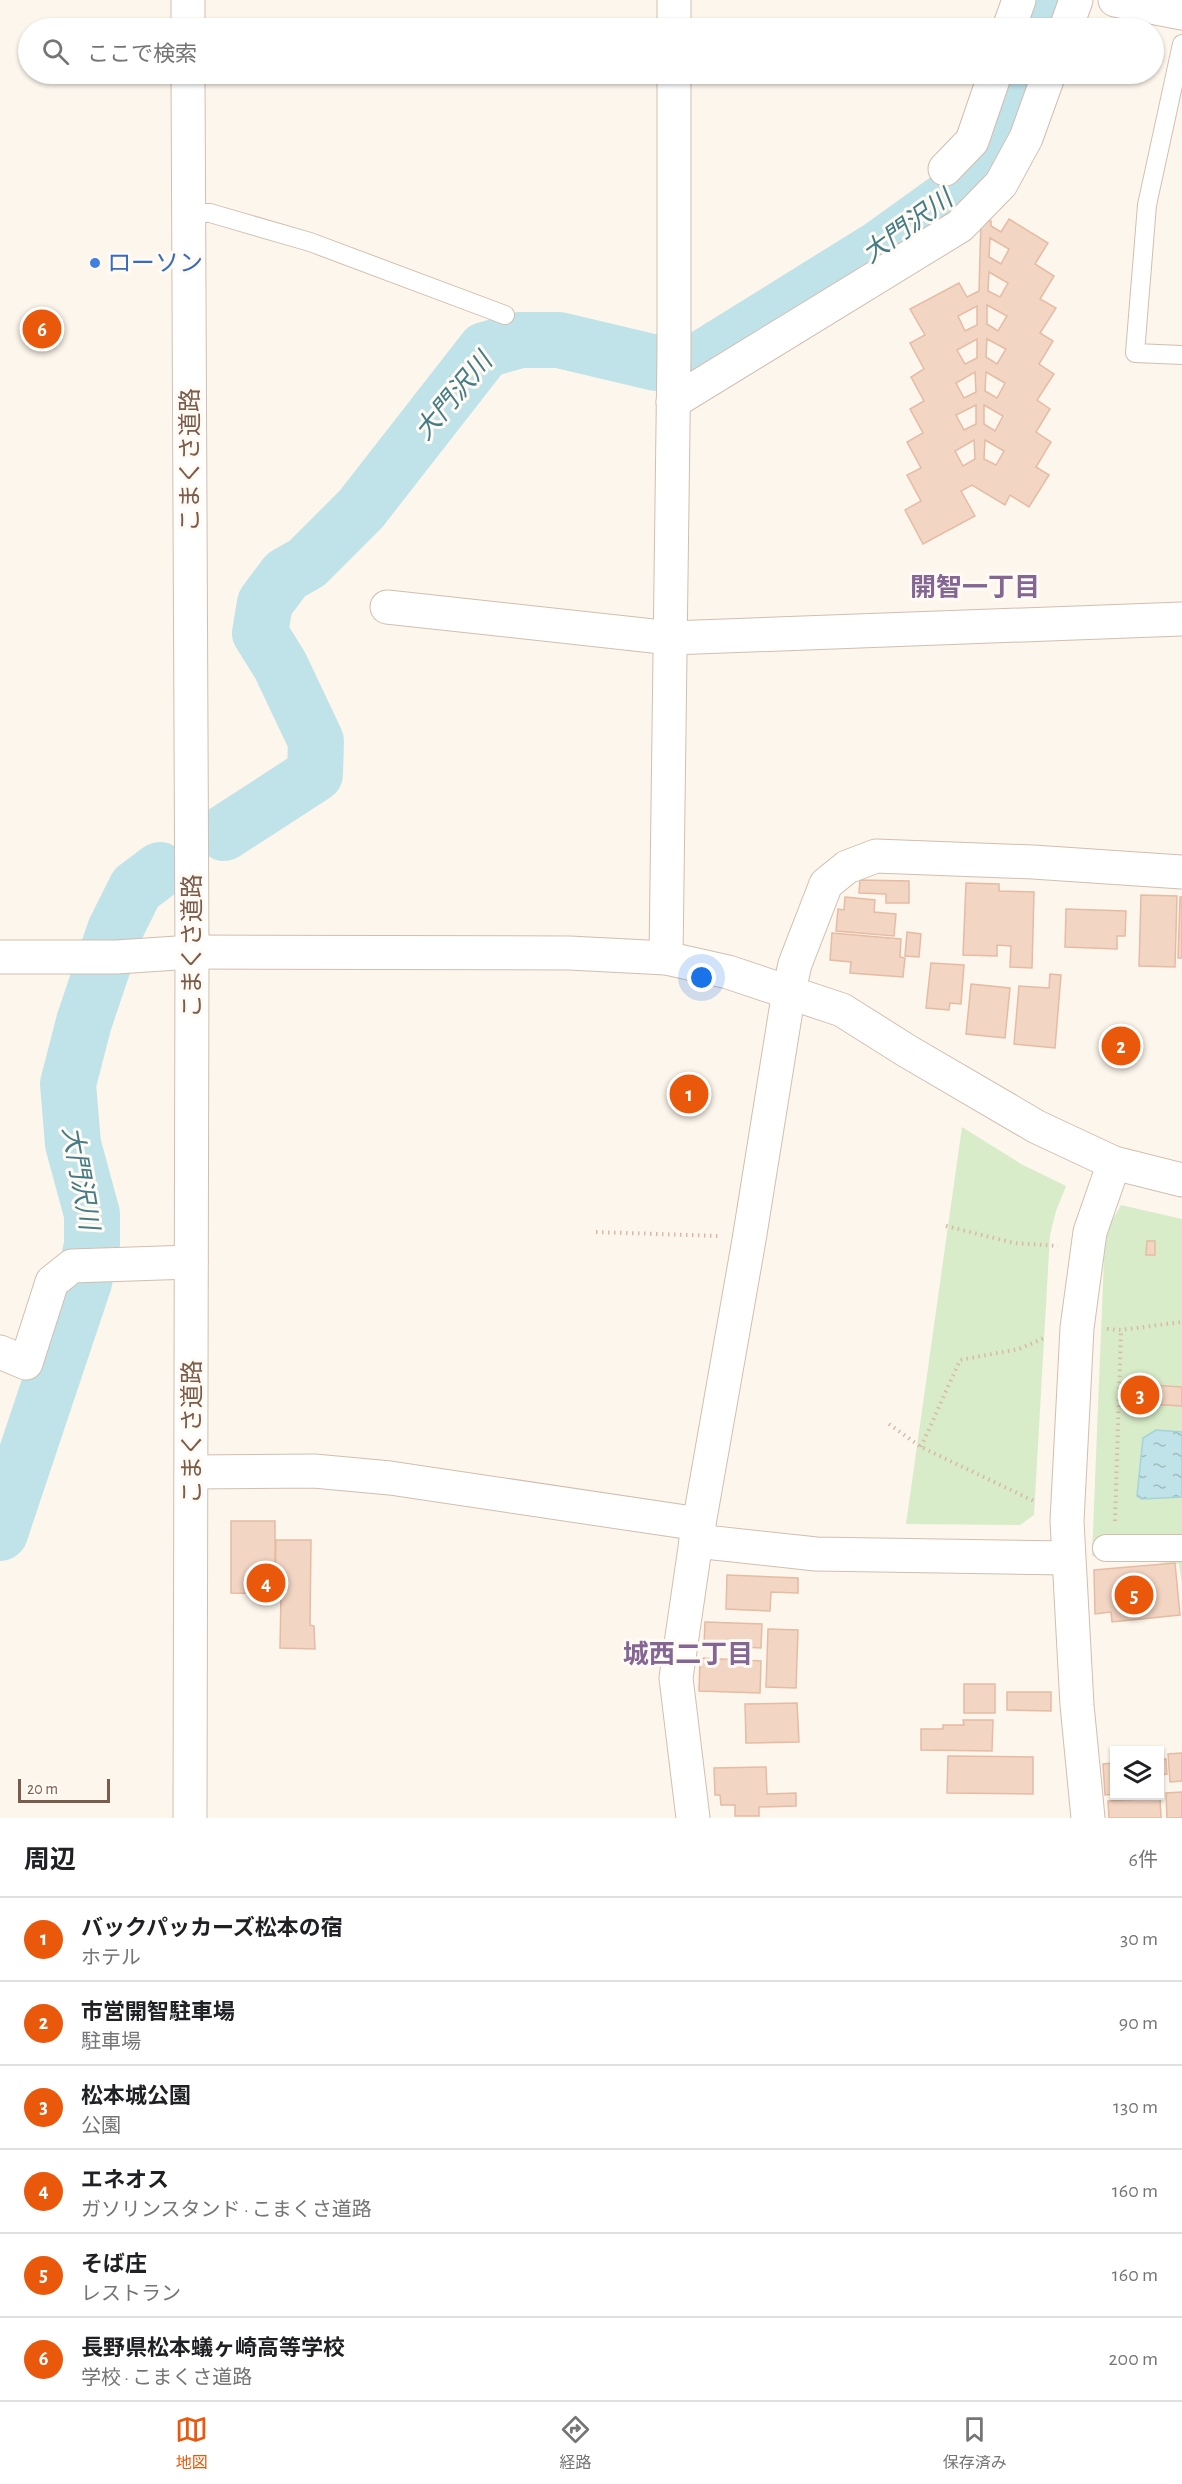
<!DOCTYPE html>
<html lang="ja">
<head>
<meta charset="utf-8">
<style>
  :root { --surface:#fff; --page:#f6f6f6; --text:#202124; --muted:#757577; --line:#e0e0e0; --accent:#ea580c }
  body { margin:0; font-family:"Alegreya Sans","Noto Sans JP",sans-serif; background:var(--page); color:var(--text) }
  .controls { position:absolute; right:18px; bottom:18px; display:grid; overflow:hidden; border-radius:0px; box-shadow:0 2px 4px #0004 }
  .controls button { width:54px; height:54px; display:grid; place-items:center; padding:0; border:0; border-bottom:2px solid var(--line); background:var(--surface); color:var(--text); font:30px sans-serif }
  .scale { position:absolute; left:18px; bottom:15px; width:92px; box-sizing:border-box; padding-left:6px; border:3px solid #7a5c4d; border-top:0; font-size:16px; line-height:21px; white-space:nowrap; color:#7a5c4d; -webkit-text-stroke:4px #fffaf3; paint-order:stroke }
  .you { position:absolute; left:702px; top:978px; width:21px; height:21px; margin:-15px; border:4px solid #fff; border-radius:50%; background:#1a73e8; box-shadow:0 0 0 9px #1a73e833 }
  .badge { display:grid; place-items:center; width:39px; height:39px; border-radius:50%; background:var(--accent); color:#fff; font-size:20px; font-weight:700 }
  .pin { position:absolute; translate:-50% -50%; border:3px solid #fff; box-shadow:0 2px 6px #0006 }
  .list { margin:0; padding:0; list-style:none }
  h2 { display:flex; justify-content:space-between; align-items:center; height:78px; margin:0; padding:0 24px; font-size:26px }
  h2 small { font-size:20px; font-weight:400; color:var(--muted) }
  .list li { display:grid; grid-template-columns:39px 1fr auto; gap:18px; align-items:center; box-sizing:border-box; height:84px; padding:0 24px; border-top:2px solid var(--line) }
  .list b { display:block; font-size:22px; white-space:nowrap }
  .list p { margin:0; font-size:20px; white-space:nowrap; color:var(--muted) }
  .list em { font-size:20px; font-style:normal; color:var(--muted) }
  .icon { flex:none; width:33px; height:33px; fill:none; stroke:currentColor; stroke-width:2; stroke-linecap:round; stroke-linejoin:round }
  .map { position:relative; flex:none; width:1182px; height:1818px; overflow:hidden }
  .search { position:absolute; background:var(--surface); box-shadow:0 2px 4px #0004; left:18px; right:18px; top:18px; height:66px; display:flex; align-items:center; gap:15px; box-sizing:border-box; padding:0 21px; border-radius:33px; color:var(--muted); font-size:22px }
  .sheet { height:582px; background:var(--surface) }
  nav { display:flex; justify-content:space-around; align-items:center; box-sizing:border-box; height:84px; border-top:2px solid var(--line); background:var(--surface); font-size:16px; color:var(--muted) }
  nav a { display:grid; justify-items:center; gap:3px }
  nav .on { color:var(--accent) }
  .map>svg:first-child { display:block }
  .green { fill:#d8ecc9 }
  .water { fill:url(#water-ripples); stroke:#a5d3da; stroke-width:1.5 }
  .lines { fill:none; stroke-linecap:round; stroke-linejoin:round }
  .river { stroke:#bfe3e8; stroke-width:56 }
  .building { fill:#f3d5c3; stroke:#e6bba3; stroke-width:1.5; fill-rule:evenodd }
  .service-casing { stroke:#d1beb0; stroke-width:20 }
  .pedestrian-casing { stroke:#d1beb0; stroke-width:28 }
  .minor-casing { stroke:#d1beb0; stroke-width:35 }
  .tertiary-casing { stroke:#d1beb0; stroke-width:35 }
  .path { stroke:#d9b8a5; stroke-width:4; stroke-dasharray:1.5 4.5; stroke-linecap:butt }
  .service { stroke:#fff; stroke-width:18 }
  .pedestrian { stroke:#fff; stroke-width:26 }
  .minor { stroke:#fff; stroke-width:33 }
  .tertiary { stroke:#fff; stroke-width:33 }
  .shop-dot { fill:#3f7fe0; stroke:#fffaf3; stroke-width:2 }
  .labels { text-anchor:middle; stroke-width:6; stroke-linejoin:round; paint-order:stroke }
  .shop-label { font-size:24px; fill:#366cbe; stroke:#fffaf3; text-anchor:start }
  .street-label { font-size:24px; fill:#7a5c4d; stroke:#fffaf3 }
  .water-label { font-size:26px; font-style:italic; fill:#437c86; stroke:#fffaf3 }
  .neighbourhood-label { font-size:26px; font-weight:bold; fill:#846695; stroke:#fffaf3 }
</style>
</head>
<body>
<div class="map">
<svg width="1182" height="1818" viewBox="0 0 1182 1818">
  <defs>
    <pattern id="water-ripples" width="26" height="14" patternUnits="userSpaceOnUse" patternTransform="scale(1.5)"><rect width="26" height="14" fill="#bfe3e8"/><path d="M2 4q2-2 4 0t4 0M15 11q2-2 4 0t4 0" fill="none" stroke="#a0bbbe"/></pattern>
  </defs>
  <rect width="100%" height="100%" fill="#fdf6ec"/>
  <!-- green -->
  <g class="green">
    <path d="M 962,1127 L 1021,1164 L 1066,1186 L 1056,1211 L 1050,1235 L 1034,1515 L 1020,1525 L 906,1524 Z"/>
    <path d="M 1121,1205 L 1182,1219 L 1182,1584 L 1179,1564 L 1092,1556 L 1105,1233 Z"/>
  </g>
  <!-- water -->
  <path class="water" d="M 1156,1430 L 1182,1432 L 1182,1497 L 1142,1499 L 1137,1496 L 1143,1438 Z"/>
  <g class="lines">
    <!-- river -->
    <g class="river">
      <path d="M 1041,28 L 1053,0"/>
      <path d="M 224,833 L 315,774 L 316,741 L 280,665 L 260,633 L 265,603 L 286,575 L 307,563 L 361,509 L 485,350 L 520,340 L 559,340 L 656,363 L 695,363 L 880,248 L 951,197 L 990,156 L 1023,74"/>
      <path d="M 0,1533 L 84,1282 L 92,1245 L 92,1214 L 73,1144 L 68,1084 L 84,1022 L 115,930 L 136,888 L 160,870"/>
    </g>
  </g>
  <!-- building -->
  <g class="building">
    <path d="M 1009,219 L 1048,243 L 1035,264 L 1054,276 L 1040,299 L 1056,308 L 1040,333 L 1053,341 L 1039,364 L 1054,374 L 1037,400 L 1050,409 L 1036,432 L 1051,442 L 1036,467 L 1049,475 L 1029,507 L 1010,495 L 1005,505 L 972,485 L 961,491 L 975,516 L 923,544 L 905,510 L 921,501 L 907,475 L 921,468 L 907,442 L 923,433 L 910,409 L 924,401 L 911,377 L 924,369 L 910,343 L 925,335 L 910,309 L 959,283 L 967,297 L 979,291 L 981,221 L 991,221 L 991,226 L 1001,232 ZM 990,238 L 1009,249 L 1001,264 L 989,257 ZM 989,272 L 1008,283 L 1000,297 L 988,291 ZM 987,305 L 1007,316 L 998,331 L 987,324 ZM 977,306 L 977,325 L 965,331 L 958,316 ZM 977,339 L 977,358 L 965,364 L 957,350 ZM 987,339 L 1006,349 L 997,364 L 986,357 ZM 975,372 L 976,392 L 964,398 L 956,383 ZM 986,372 L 1005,383 L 997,398 L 985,391 ZM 976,405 L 976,424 L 964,430 L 956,415 ZM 984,405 L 1003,416 L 995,431 L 984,424 ZM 974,440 L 975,459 L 963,466 L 955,451 ZM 985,440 L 1004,451 L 996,465 L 984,459 Z"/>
    <path d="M 860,880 L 909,881 L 909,903 L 886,903 L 886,894 L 859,893 Z"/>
    <path d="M 966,883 L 999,884 L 999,891 L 1034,892 L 1032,968 L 1010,967 L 1011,946 L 997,945 L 997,956 L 963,955 Z"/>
    <path d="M 1141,895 L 1177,896 L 1175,967 L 1139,966 Z"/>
    <path d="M 845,897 L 875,900 L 874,912 L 896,914 L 894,936 L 836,931 L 838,909 L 844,910 Z"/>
    <path d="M 1180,897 L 1182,897 L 1182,958 L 1178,958 Z"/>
    <path d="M 1066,909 L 1126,911 L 1125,936 L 1117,936 L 1117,949 L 1065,947 Z"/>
    <path d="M 907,932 L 921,934 L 919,957 L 905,956 Z"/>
    <path d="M 832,933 L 901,939 L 900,957 L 905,958 L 903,977 L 850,973 L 851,962 L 830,960 Z"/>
    <path d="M 931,963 L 964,965 L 961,1004 L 950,1003 L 949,1010 L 926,1008 Z"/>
    <path d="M 1050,974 L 1061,975 L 1055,1048 L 1014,1044 L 1019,986 L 1049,988 Z"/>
    <path d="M 971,984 L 1010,988 L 1005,1038 L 966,1034 Z"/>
    <path d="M 1147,1241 L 1155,1241 L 1155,1255 L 1146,1255 Z"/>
    <path d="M 1135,1384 L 1182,1387 L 1182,1406 L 1134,1403 Z"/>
    <path d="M 231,1521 L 275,1521 L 275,1594 L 231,1593 Z"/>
    <path d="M 276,1540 L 311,1540 L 310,1625 L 314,1626 L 315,1649 L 280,1648 L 281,1593 L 275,1594 Z"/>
    <path d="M 1175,1563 L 1180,1615 L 1112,1622 L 1111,1612 L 1095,1614 L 1094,1570 Z"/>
    <path d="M 727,1575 L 798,1578 L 798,1593 L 771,1592 L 770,1611 L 726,1609 Z"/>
    <path d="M 705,1622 L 762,1624 L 761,1648 L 704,1645 Z"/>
    <path d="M 768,1629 L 798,1630 L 796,1688 L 766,1687 Z"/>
    <path d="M 700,1658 L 761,1661 L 760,1693 L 699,1691 Z"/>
    <rect x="964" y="1684" width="31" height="29"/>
    <path d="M 1007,1692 L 1051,1692 L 1051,1711 L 1007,1710 Z"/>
    <path d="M 797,1703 L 799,1742 L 746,1743 L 745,1704 Z"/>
    <path d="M 963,1720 L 993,1720 L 992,1751 L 921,1750 L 921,1729 L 943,1729 L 943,1725 L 964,1725 Z"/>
    <path d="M 1182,1753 L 1182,1781 L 1170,1782 L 1168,1754 Z"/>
    <path d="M 948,1756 L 1033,1757 L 1033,1794 L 947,1793 Z"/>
    <path d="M 1166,1759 L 1167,1774 L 1160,1775 L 1160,1760 Z"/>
    <path d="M 1114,1763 L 1114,1794 L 1105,1795 L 1103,1764 Z"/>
    <path d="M 766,1767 L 767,1794 L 796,1793 L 796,1806 L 759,1807 L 759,1816 L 735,1816 L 735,1805 L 721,1805 L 720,1795 L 715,1795 L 714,1768 Z"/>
    <path d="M 1182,1792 L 1182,1818 L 1167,1818 L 1166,1793 Z"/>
    <path d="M 1160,1798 L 1161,1818 L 1109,1818 L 1108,1801 Z"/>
  </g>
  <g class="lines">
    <!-- service casing -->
    <g class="service-casing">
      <g id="service">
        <path d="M 1182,44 L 1147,205 L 1135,353 L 1182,355"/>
        <path d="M 189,213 L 210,213 L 310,242 L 505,315"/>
      </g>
    </g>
    <!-- pedestrian casing -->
    <g class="pedestrian-casing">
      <path id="pedestrian" d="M 1106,1548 L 1182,1548"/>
    </g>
    <!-- minor casing -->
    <g class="minor-casing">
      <g id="minor">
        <path d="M 674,0 L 674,28"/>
        <path d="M 1115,0 L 1182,13"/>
        <path d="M 1009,28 L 1019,0"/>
        <path d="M 1066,28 L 1076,0"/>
        <path d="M 945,169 L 972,141 L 995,74"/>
        <path d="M 673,402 L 960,226 L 1001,184 L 1026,138 L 1049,74"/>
        <path d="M 387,607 L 671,638 L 1182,619"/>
        <path d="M 0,957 L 117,957 L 192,952"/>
        <path d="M 666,958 L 674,351 L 674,74"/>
        <path d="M 789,991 L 795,964 L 826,884 L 847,867 L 876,856 L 1033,862 L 1182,872"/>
        <path d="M 0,1352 L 26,1363 L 52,1282 L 72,1266 L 191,1262"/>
        <path d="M 192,1472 L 314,1471 L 390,1478 L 699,1524"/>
        <path d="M 696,1541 L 816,1554 L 1068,1558"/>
      </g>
    </g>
    <!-- tertiary casing -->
    <g class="tertiary-casing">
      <g id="tertiary">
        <path d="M 188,0 L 188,28"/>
        <path d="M 188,74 L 192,952 L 190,1818"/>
        <path d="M 192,952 L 569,953 L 666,958 L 728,972 L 842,1010 L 907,1051 L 1037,1127 L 1114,1163 L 1182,1180"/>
        <path d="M 693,1818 L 676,1678 L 696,1541 L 749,1240 L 789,991"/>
        <path d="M 1088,1818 L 1077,1705 L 1067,1521 L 1077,1328 L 1090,1232 L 1114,1163"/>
      </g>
    </g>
    <!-- path -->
    <g class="path">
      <path d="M 946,1226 L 1014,1243 L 1058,1246"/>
      <path d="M 596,1232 L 719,1236"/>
      <path d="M 1107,1329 L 1121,1330 L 1182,1322"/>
      <path d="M 889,1424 L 921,1447 L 1036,1502"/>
      <path d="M 921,1447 L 960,1360 L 1019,1349 L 1044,1338"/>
      <path d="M 1115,1521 L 1121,1330"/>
    </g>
    <!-- service -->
    <use href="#service" class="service"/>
    <!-- pedestrian -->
    <use href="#pedestrian" class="pedestrian"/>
    <!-- minor -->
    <use href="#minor" class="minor"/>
    <!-- tertiary -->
    <use href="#tertiary" class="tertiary"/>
  </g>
  <!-- markers -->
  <circle class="shop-dot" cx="95" cy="263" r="6"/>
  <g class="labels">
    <!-- shop labels -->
    <g class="shop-label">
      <text x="107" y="271">ローソン</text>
    </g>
    <!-- street labels -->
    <g class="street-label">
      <text transform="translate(190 460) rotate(-90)" y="8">こまくさ道路</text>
      <text transform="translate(192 946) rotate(-90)" y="8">こまくさ道路</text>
      <text transform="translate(192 1432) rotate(-90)" y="8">こまくさ道路</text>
    </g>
    <!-- water labels -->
    <g class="water-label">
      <text transform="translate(907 226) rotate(-36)" y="9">大門沢川</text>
      <text transform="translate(453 396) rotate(-50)" y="9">大門沢川</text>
      <text transform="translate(81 1178) rotate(80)" y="9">大門沢川</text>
    </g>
    <!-- neighbourhood labels -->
    <g class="neighbourhood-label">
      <text x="975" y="596">開智一丁目</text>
      <text x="688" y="1663">城西二丁目</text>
    </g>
  </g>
</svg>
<div class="controls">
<button><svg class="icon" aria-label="layers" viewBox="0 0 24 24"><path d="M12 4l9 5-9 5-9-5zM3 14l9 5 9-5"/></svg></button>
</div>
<div class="scale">20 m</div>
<div class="you"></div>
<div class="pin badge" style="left:689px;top:1094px">1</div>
<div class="pin badge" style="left:1121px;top:1046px">2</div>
<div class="pin badge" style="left:1140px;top:1395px">3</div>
<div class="pin badge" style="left:266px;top:1583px">4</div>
<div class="pin badge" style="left:1134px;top:1595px">5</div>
<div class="pin badge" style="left:42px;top:329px">6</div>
<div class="search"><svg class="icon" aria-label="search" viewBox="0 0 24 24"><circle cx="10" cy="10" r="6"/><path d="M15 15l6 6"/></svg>ここで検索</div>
</div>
<section class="sheet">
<h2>周辺<small>6件</small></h2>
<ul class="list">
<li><span class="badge">1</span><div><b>バックパッカーズ松本の宿</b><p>ホテル</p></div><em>30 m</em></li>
<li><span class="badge">2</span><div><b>市営開智駐車場</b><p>駐車場</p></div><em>90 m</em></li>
<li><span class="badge">3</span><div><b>松本城公園</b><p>公園</p></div><em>130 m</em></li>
<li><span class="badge">4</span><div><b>エネオス</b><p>ガソリンスタンド · こまくさ道路</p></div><em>160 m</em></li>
<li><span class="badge">5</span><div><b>そば庄</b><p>レストラン</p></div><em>160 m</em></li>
<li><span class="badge">6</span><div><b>長野県松本蟻ヶ崎高等学校</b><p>学校 · こまくさ道路</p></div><em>200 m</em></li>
</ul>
</section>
<nav>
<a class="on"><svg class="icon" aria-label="map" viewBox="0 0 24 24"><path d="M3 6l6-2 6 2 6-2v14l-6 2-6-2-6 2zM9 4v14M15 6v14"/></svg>地図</a>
<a><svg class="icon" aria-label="directions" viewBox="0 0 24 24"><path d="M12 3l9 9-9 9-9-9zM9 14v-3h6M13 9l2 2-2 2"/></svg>経路</a>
<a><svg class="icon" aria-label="saved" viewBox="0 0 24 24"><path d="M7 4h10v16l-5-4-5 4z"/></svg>保存済み</a>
</nav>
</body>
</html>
